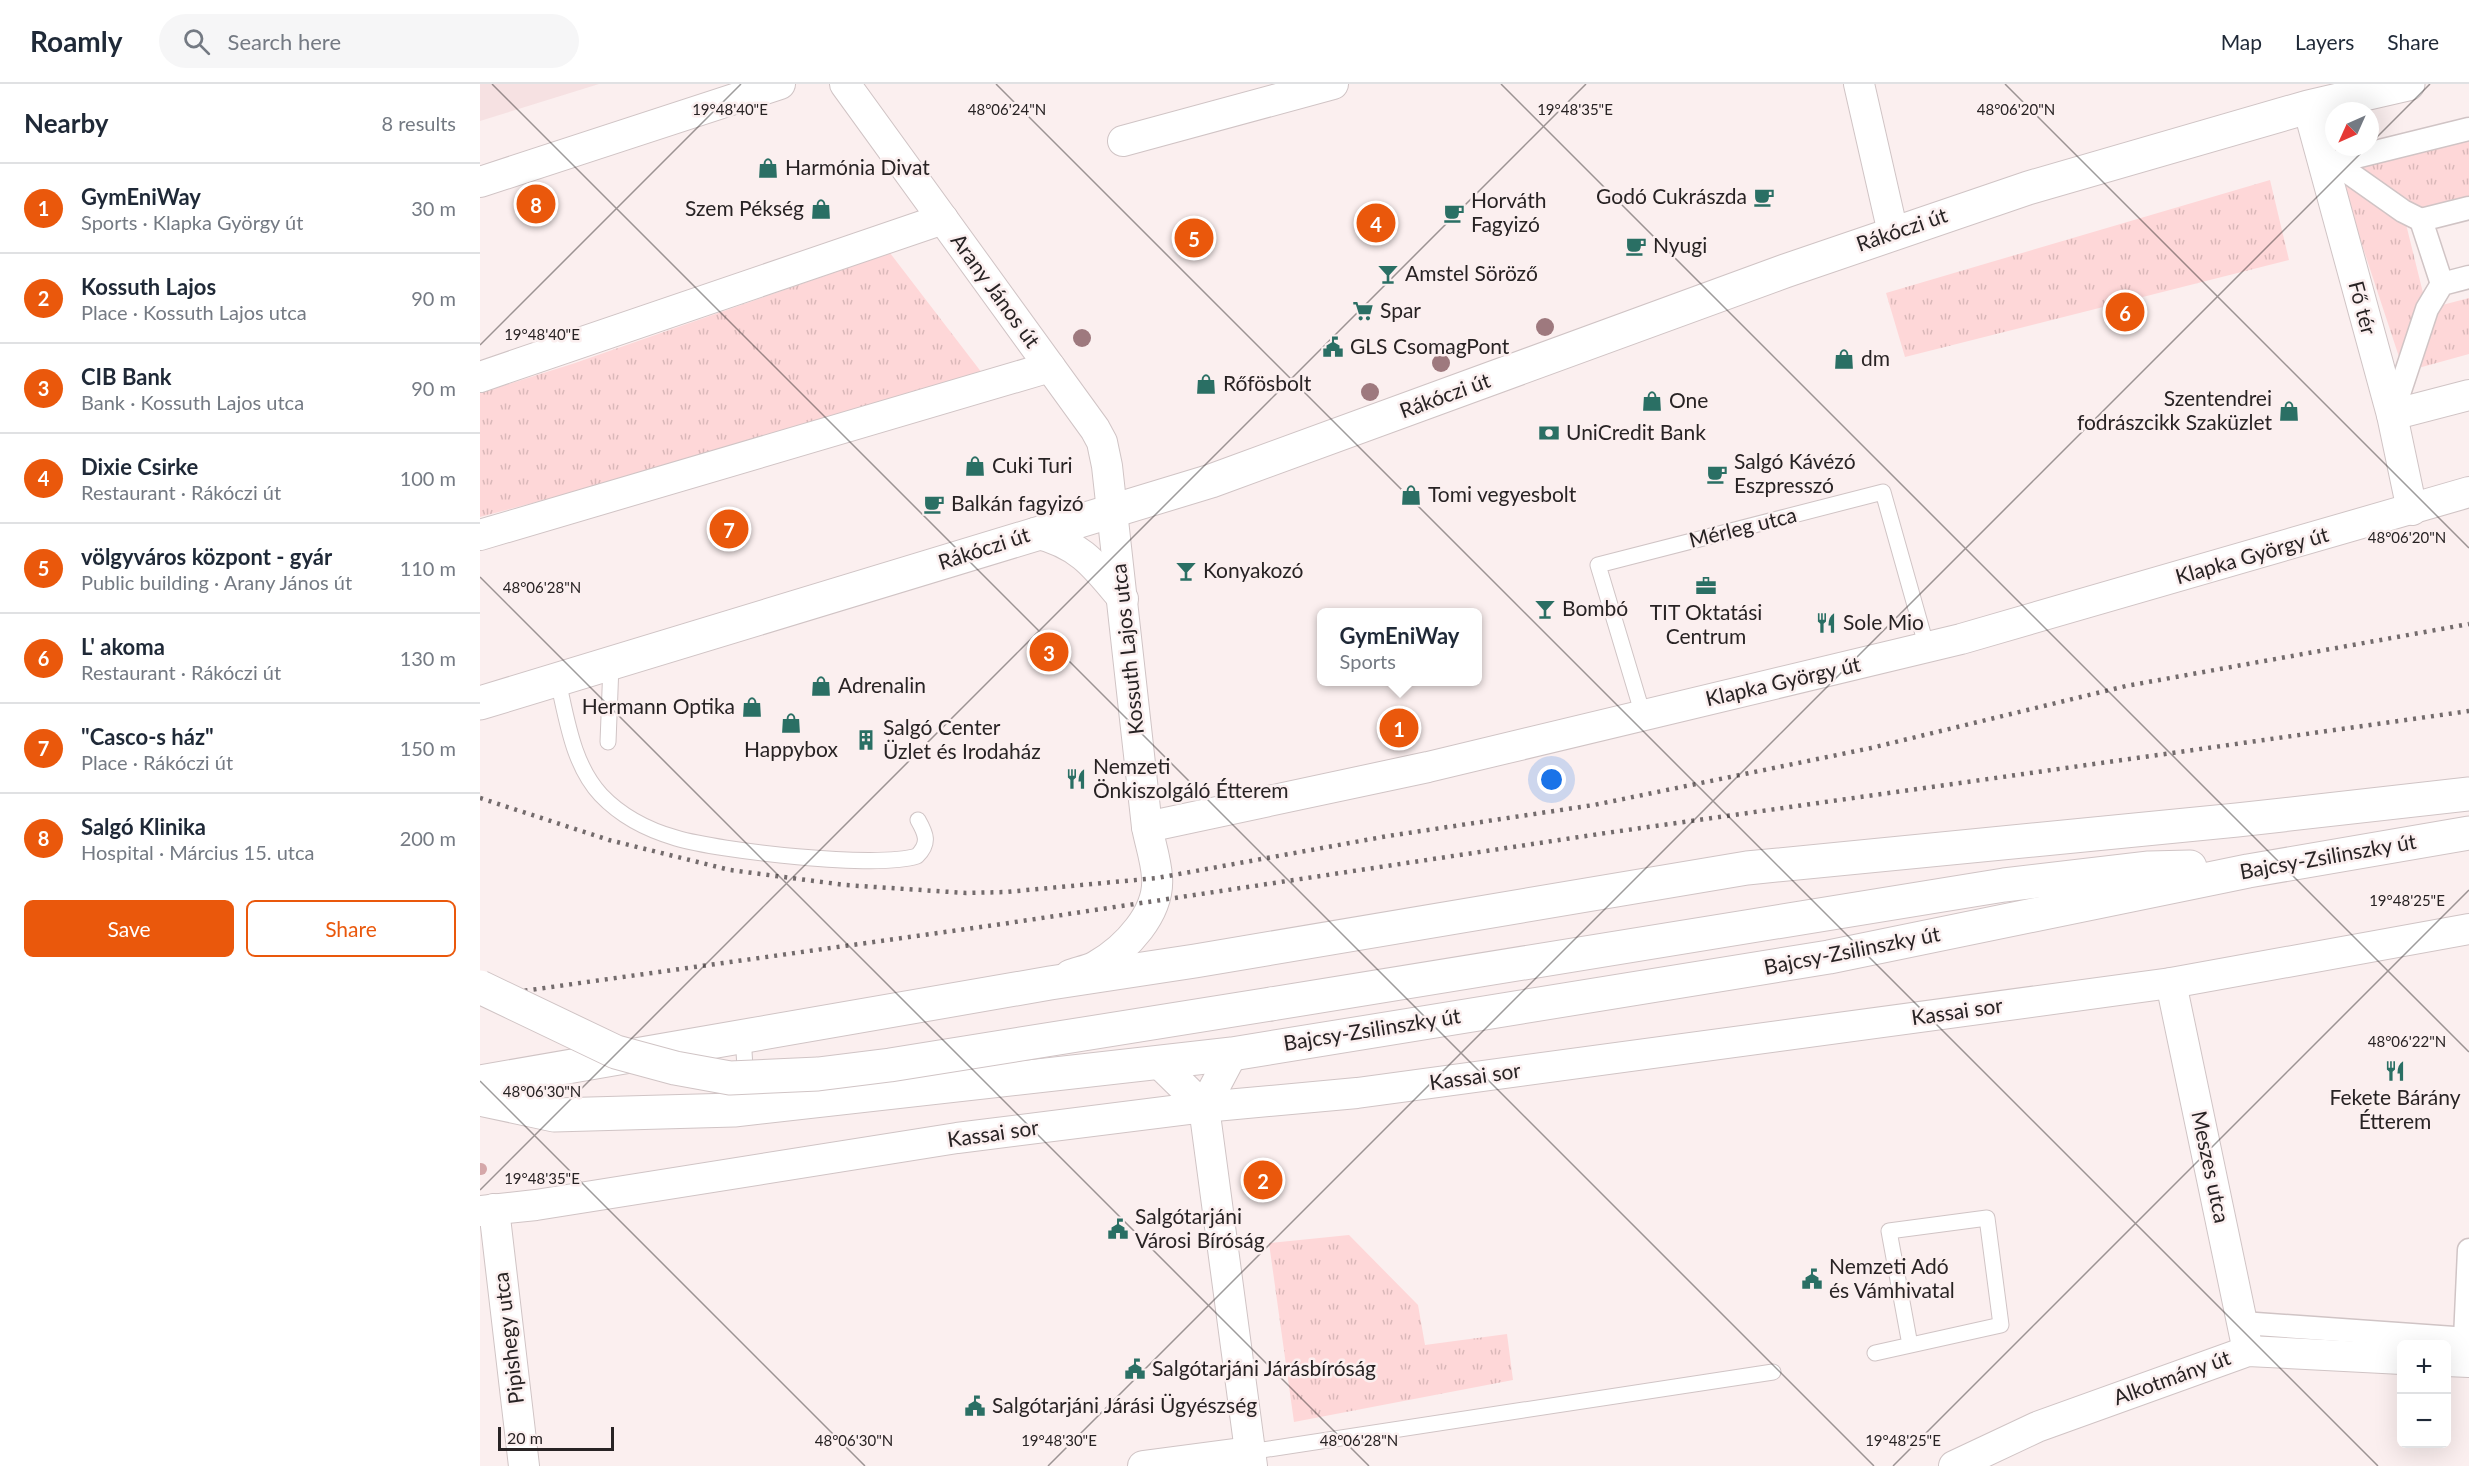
<!DOCTYPE html>
<html lang="en">
<head>
<meta charset="utf-8">
<style>
  :root { --surface:#fff; --page:#f6f6f7; --text:#1f2937; --muted:#747a83; --line:#e0e1e3; --accent:#ea580c }
  body { margin:0; font-family:Lato,sans-serif; background:var(--page); color:var(--text) }
  .controls { position:absolute; right:18px; bottom:18px; display:grid; overflow:hidden; border-radius:9px; box-shadow:0 6px 24px #0002 }
  .controls button { width:54px; height:54px; display:grid; place-items:center; padding:0; border:0; border-bottom:2px solid var(--line); background:var(--surface); color:var(--text); font:30px sans-serif }
  .compass { position:absolute; left:1845px; top:18px; width:54px; height:54px; border-radius:50%; background:var(--surface); box-shadow:0 6px 24px #0002; rotate:225deg }
  .scale { position:absolute; left:18px; bottom:15px; width:116px; box-sizing:border-box; padding-left:6px; border:3px solid #282324; border-top:0; font-size:16px; line-height:21px; white-space:nowrap; color:#282324; -webkit-text-stroke:4px #fbefef; paint-order:stroke }
  .you { position:absolute; left:1072px; top:696px; width:21px; height:21px; margin:-15px; border:4px solid #fff; border-radius:50%; background:#1a73e8; box-shadow:0 0 0 9px #1a73e833 }
  .badge { display:grid; place-items:center; width:39px; height:39px; border-radius:50%; background:var(--accent); color:#fff; font-size:20px; font-weight:700 }
  .pin { position:absolute; translate:-50% -50%; border:3px solid #fff; box-shadow:0 2px 6px #0006 }
  .popup { position:absolute; left:837px; top:524px; width:165px; height:78px; box-sizing:border-box; display:grid; place-content:center; border-radius:9px; background:var(--surface); filter:drop-shadow(0 2px 4px #0005); font-size:20px; white-space:nowrap; color:var(--muted) }
  .popup b { font-size:22px; color:var(--text) }
  .popup::after { content:''; position:absolute; left:50%; top:100%; margin-left:-12px; border:12px solid transparent; border-top-color:var(--surface) }
  .list { margin:0; padding:0; list-style:none }
  h2 { display:flex; justify-content:space-between; align-items:center; height:78px; margin:0; padding:0 24px; font-size:26px }
  h2 small { font-size:20px; font-weight:400; color:var(--muted) }
  .list li { display:grid; grid-template-columns:39px 1fr auto; gap:18px; align-items:center; box-sizing:border-box; height:90px; padding:0 24px; border-top:2px solid var(--line) }
  .list b { display:block; font-size:22px; white-space:nowrap }
  .list p { margin:0; font-size:20px; white-space:nowrap; color:var(--muted) }
  .list em { font-size:20px; font-style:normal; color:var(--muted) }
  .actions { display:flex; gap:12px; padding:18px 24px }
  .actions a { flex:1; padding:14px 0; border:2px solid var(--accent); border-radius:9px; text-align:center; font-size:21px; color:var(--accent) }
  .actions .main { background:var(--accent); color:#fff }
  .icon { flex:none; width:33px; height:33px; fill:none; stroke:currentColor; stroke-width:2; stroke-linecap:round; stroke-linejoin:round }
  .map { position:relative; flex:none; width:1989px; height:1382px; overflow:hidden }
  header { display:flex; align-items:center; gap:36px; box-sizing:border-box; height:84px; padding:0 30px; background:var(--surface); border-bottom:2px solid var(--line) }
  header strong { font-size:28px }
  nav { display:flex; gap:33px; margin-inline-start:auto; font-size:21px }
  .search { width:420px; height:54px; background:var(--page); display:flex; align-items:center; gap:15px; box-sizing:border-box; padding:0 21px; border-radius:33px; color:var(--muted); font-size:22px }
  main { display:flex }
  aside { flex:1; background:var(--surface) }
  .map>svg:first-child { display:block }
  .built { fill:#f6e1e2 }
  .park { fill:url(#park-tufts) }
  .lines { fill:none; stroke-linecap:round; stroke-linejoin:round }
  .stream { stroke:#d5a7a9; stroke-width:12 }
  .service-casing { stroke:#d0c4c5; stroke-width:17 }
  .pedestrian-casing { stroke:#d0c4c5; stroke-width:25 }
  .minor-casing { stroke:#d0c4c5; stroke-width:32 }
  .primary-casing { stroke:#d0c4c5; stroke-width:35 }
  .service { stroke:#fff; stroke-width:15 }
  .pedestrian { stroke:#fff; stroke-width:22 }
  .minor { stroke:#fff; stroke-width:30 }
  .primary { stroke:#fff; stroke-width:33 }
  .rail { stroke:#736b6c; stroke-width:4.5; stroke-dasharray:3 6; stroke-linecap:butt }
  .primary-bridge-casing { stroke:#d0c4c5; stroke-width:35; stroke-linecap:butt }
  .primary-bridge { stroke:#fff; stroke-width:33 }
  .tree { fill:#9e797e }
  .ticks { fill:none; stroke:#282324; stroke-width:1.5; stroke-opacity:0.45 }
  .labels { text-anchor:middle; stroke-width:5; stroke-linejoin:round; paint-order:stroke }
  .poi-label { font-size:21px; fill:#282324; stroke:#fbefef; text-anchor:start }
  .street-label { font-size:21px; fill:#282324; stroke:#fbefef }
  .ticks-label { font-size:15px; text-anchor:middle; fill:#282324; stroke:#fbefef; stroke-width:5; stroke-linejoin:round; paint-order:stroke }
</style>
</head>
<body>
<header>
<strong>Roamly</strong>
<div class="search"><svg class="icon" aria-label="search" viewBox="0 0 24 24"><circle cx="10" cy="10" r="6"/><path d="M15 15l6 6"/></svg>Search here</div>
<nav><a>Map</a><a>Layers</a><a>Share</a></nav>
</header>
<main>
<aside>
<h2>Nearby<small>8 results</small></h2>
<ul class="list">
<li><span class="badge">1</span><div><b>GymEniWay</b><p>Sports · Klapka György út</p></div><em>30 m</em></li>
<li><span class="badge">2</span><div><b>Kossuth Lajos</b><p>Place · Kossuth Lajos utca</p></div><em>90 m</em></li>
<li><span class="badge">3</span><div><b>CIB Bank</b><p>Bank · Kossuth Lajos utca</p></div><em>90 m</em></li>
<li><span class="badge">4</span><div><b>Dixie Csirke</b><p>Restaurant · Rákóczi út</p></div><em>100 m</em></li>
<li><span class="badge">5</span><div><b>völgyváros központ - gyár</b><p>Public building · Arany János út</p></div><em>110 m</em></li>
<li><span class="badge">6</span><div><b>L' akoma</b><p>Restaurant · Rákóczi út</p></div><em>130 m</em></li>
<li><span class="badge">7</span><div><b>&quot;Casco-s ház&quot;</b><p>Place · Rákóczi út</p></div><em>150 m</em></li>
<li><span class="badge">8</span><div><b>Salgó Klinika</b><p>Hospital · Március 15. utca</p></div><em>200 m</em></li>
</ul>
<div class="actions"><a class="main">Save</a><a>Share</a></div>
</aside>
<div class="map">
<svg width="1989" height="1382" viewBox="0 0 1989 1382">
  <defs>
    <pattern id="park-tufts" width="24" height="20" patternUnits="userSpaceOnUse" patternTransform="scale(1.5)"><rect width="24" height="20" fill="#fed7d8"/><path d="M3 7l-1-3M5 7V3M7 7l1-3M15 17l-1-3M17 17v-4M19 17l1-3" fill="none" stroke="#dab8b9"/></pattern>
  </defs>
  <rect width="100%" height="100%" fill="#fbefef"/>
  <!-- built -->
  <path class="built" d="M 0,0 L 119,0 L 0,37 Z"/>
  <!-- park -->
  <g class="park">
    <path d="M 1989,45 L 1989,114 L 1923,128 L 1947,225 L 1989,214 L 1989,270 L 1924,288 L 1855,79 Z"/>
    <path d="M 1790,96 L 1809,176 L 1425,273 L 1406,209 Z"/>
    <path d="M 410,169 L 502,289 L 101,406 L 0,433 L 0,309 L 95,279 Z"/>
    <path d="M 869,1151 L 938,1221 L 945,1261 L 1027,1250 L 1033,1296 L 814,1338 L 789,1159 Z"/>
  </g>
  <g class="lines">
    <!-- stream -->
    <path class="stream" d="M 0,1085 L 1,1085"/>
    <!-- service casing -->
    <g class="service-casing">
      <g id="service">
        <path d="M 78,597 C 87,636 93,681 121,711 C 141,732 168,746 196,754 C 239,767 397,785 437,772 C 450,759 446,750 438,736"/>
        <path d="M 1163,631 L 1118,481 L 1403,408 L 1447,564"/>
        <path d="M 128,658 L 131,581"/>
        <path d="M 263,951 L 265,984 L 272,994"/>
        <path d="M 1395,1269 L 1521,1241 L 1507,1134 L 1409,1147 L 1430,1261"/>
        <path d="M 769,1368 L 1293,1288"/>
      </g>
    </g>
    <!-- pedestrian casing -->
    <g class="pedestrian-casing">
      <g id="pedestrian">
        <path d="M 1855,79 L 1923,127 L 1941,136"/>
        <path d="M 1843,81 L 1989,45"/>
        <path d="M 1962,200 L 1941,136 L 1989,124"/>
        <path d="M 1912,331 L 1947,225 L 1962,200 L 1989,193"/>
        <path d="M 1762,1239 L 1989,1255"/>
        <path d="M 1985,1255 L 1989,1166"/>
      </g>
    </g>
    <!-- minor casing -->
    <g class="minor-casing">
      <g id="minor">
        <path d="M 365,0 L 615,345 L 622,358 L 627,382 L 667,743 C 670,759 676,776 677,793 C 680,829 646,865 616,882 C 609,886 598,888 590,891"/>
        <path d="M 1379,0 L 1413,149"/>
        <path d="M 1828,23 L 1912,331 L 1932,426"/>
        <path d="M 643,57 L 853,0"/>
        <path d="M 0,98 L 300,0"/>
        <path d="M 0,293 L 463,135"/>
        <path d="M 1912,331 L 1989,311"/>
        <path d="M 555,449 C 600,460 615,481 643,515"/>
        <path d="M 0,451 L 570,283"/>
        <path d="M 667,743 L 948,683 L 1481,555 L 1989,408"/>
        <path d="M 1691,899 L 1768,1267"/>
        <path d="M 679,979 L 724,1023"/>
        <path d="M 724,1023 L 772,1382"/>
        <path d="M 724,1023 L 752,970"/>
        <path d="M 14,1125 L 44,1382"/>
        <path d="M 0,1127 L 56,1121 L 477,1054 L 724,1023 L 877,1009 L 1691,899 L 1989,845"/>
        <path d="M 1966,1277 L 1989,1278"/>
        <path d="M 663,1382 L 769,1368"/>
        <path d="M 1474,1382 L 1557,1343 L 1768,1267 L 1922,1275"/>
      </g>
    </g>
    <!-- primary casing -->
    <g class="primary-casing">
      <g id="primary">
        <path d="M 0,619 L 731,397 L 1305,187 L 1548,104 L 1828,23 L 1928,0"/>
        <path d="M 791,920 L 1524,801 L 1669,784 L 1710,783"/>
        <path d="M 0,998 L 570,899 L 715,877 L 1267,784 L 1757,736 L 1989,710"/>
        <path d="M 0,1015 L 74,1031 L 254,1026 L 752,970 L 1349,873 L 1768,787 L 1989,749"/>
      </g>
    </g>
    <!-- service -->
    <use href="#service" class="service"/>
    <!-- pedestrian -->
    <use href="#pedestrian" class="pedestrian"/>
    <!-- minor -->
    <use href="#minor" class="minor"/>
    <!-- primary -->
    <use href="#primary" class="primary"/>
    <!-- rail -->
    <g class="rail">
      <path d="M 0,714 L 129,756 L 250,786 L 365,801 L 486,809 L 526,808 L 677,794 L 908,752 L 1114,721 L 1391,664 L 1646,602 L 1989,540"/>
      <path d="M 0,913 L 522,840 L 1119,750 L 1989,627"/>
    </g>
    <!-- primary-bridge casing -->
    <g class="primary-bridge-casing">
      <path id="primary-bridge" d="M 0,903 L 136,968 L 195,984 L 250,994 L 338,990 L 410,981 L 791,920"/>
    </g>
    <!-- primary-bridge -->
    <use href="#primary-bridge" class="primary-bridge"/>
  </g>
  <!-- trees -->
  <g class="tree">
    <circle cx="1065" cy="243" r="9"/>
    <circle cx="602" cy="254" r="9"/>
    <circle cx="961" cy="279" r="9"/>
    <circle cx="890" cy="308" r="9"/>
  </g>
  <!-- ticks -->
  <path class="ticks" d="M 12,0 L 1394,1382M 516,0 L 1898,1382M 1021,0 L 1989,968M 1525,0 L 1989,464M 1890,60 L 1950,0M 0,261 L 261,0M 0,493 L 889,1382M 0,997 L 385,1382M 0,1106 L 1106,0M 568,1382 L 1887,63M 1413,1382 L 1989,806"/>
  <!-- icons -->
  <defs>
    <g id="shop-bare" transform="scale(1.62)"><path d="M-5-2.5h2.3a2.7 3.5 0 0 1 5.4 0H5L5.5 6h-11ZM-1.5-2.5h3a1.5 2.3 0 0 0-3 0Z" fill="#2a6f64" stroke="#fbefef" stroke-width="2.5" paint-order="stroke"/></g>
    <g id="cafe-bare" transform="scale(1.62)"><path d="M-5.5-4.5H6V0H3Q3 3.5 0 3.5H-2.5Q-5.5 3.5-5.5 0ZM3-3.2v2h1.7v-2ZM-6 4.5H4V6H-6Z" fill="#2a6f64" stroke="#fbefef" stroke-width="2.5" paint-order="stroke"/></g>
    <g id="bar-bare" transform="scale(1.62)"><path d="M-6-5H6L.8 .8V4.5H3.5V6h-7V4.5H-.8V.8Z" fill="#2a6f64" stroke="#fbefef" stroke-width="2.5" paint-order="stroke"/></g>
    <g id="supermarket-bare" transform="scale(1.62)"><path d="M-6-5.5h2.5l.6 2H6L4.5 2H-2.5L-4.4-4H-6ZM-1.5 3.2a1.3 1.3 0 1 0 .1 0ZM3 3.2a1.3 1.3 0 1 0 .1 0Z" fill="#2a6f64" stroke="#fbefef" stroke-width="2.5" paint-order="stroke"/></g>
    <g id="civic-bare" transform="scale(1.62)"><path d="M-.6-6.5H3V-4.5H.6V-3L4-1V1h2V6H-6V1h2V-1L-.6-3ZM-1.2 2.5V6h2.4V2.5Z" fill="#2a6f64" stroke="#fbefef" stroke-width="2.5" paint-order="stroke"/></g>
    <g id="bank-bare" transform="scale(1.62)"><path d="M-6-4H6V4H-6ZM0-2.3a2.3 2.3 0 1 0 0 4.6a2.3 2.3 0 1 0 0-4.6Z" fill="#2a6f64" stroke="#fbefef" stroke-width="2.5" paint-order="stroke"/></g>
    <g id="office-bare" transform="scale(1.62)"><path d="M-6-3h4V-5.5h4V-3h4V5H-6ZM-1-4.5V-3h2v-1.5ZM-6 0V1H6V0Z" fill="#2a6f64" stroke="#fbefef" stroke-width="2.5" paint-order="stroke"/></g>
    <g id="restaurant-bare" transform="scale(1.62)"><path d="M-5-6h1v4h1v-4h1v4h1v-4h1v5L-1.5 .5V6h-2V.5L-5-1ZM5-6V6H3V1.5H1.5Q1.5-4 5-6Z" fill="#2a6f64" stroke="#fbefef" stroke-width="2.5" paint-order="stroke"/></g>
    <g id="building-bare" transform="scale(1.62)"><path d="M-4-6H4V6H1V3H-1V6H-4ZM-2.5-4.3h1.7v1.8h-1.7ZM.8-4.3h1.7v1.8H.8ZM-2.5-1h1.7V.8h-1.7ZM.8-1h1.7V.8H.8Z" fill="#2a6f64" stroke="#fbefef" stroke-width="2.5" paint-order="stroke"/></g>
  </defs>
  <g fill-rule="evenodd">
    <use href="#shop-bare" x="288" y="84"/>
    <use href="#cafe-bare" x="1284" y="113"/>
    <use href="#shop-bare" x="341" y="125"/>
    <use href="#cafe-bare" x="974" y="129"/>
    <use href="#cafe-bare" x="1156" y="162"/>
    <use href="#bar-bare" x="908" y="190"/>
    <use href="#supermarket-bare" x="883" y="227"/>
    <use href="#civic-bare" x="853" y="263"/>
    <use href="#shop-bare" x="1364" y="275"/>
    <use href="#shop-bare" x="726" y="300"/>
    <use href="#shop-bare" x="1172" y="317"/>
    <use href="#shop-bare" x="1809" y="327"/>
    <use href="#bank-bare" x="1069" y="349"/>
    <use href="#shop-bare" x="495" y="382"/>
    <use href="#cafe-bare" x="1237" y="390"/>
    <use href="#shop-bare" x="931" y="411"/>
    <use href="#cafe-bare" x="454" y="420"/>
    <use href="#bar-bare" x="706" y="487"/>
    <use href="#office-bare" x="1226" y="502"/>
    <use href="#bar-bare" x="1065" y="525"/>
    <use href="#restaurant-bare" x="1346" y="539"/>
    <use href="#shop-bare" x="341" y="602"/>
    <use href="#shop-bare" x="272" y="623"/>
    <use href="#shop-bare" x="311" y="639"/>
    <use href="#building-bare" x="386" y="656"/>
    <use href="#restaurant-bare" x="596" y="695"/>
    <use href="#restaurant-bare" x="1915" y="987"/>
    <use href="#civic-bare" x="638" y="1145"/>
    <use href="#civic-bare" x="1332" y="1195"/>
    <use href="#civic-bare" x="655" y="1285"/>
    <use href="#civic-bare" x="495" y="1322"/>
  </g>
  <g class="labels">
    <!-- poi labels -->
    <g class="poi-label">
      <text x="305" y="91">Harmónia Divat</text>
      <text x="1267" y="120" text-anchor="end">Godó Cukrászda</text>
      <text x="991" y="124">Horváth<tspan x="991" dy="24">Fagyizó</tspan></text>
      <text x="324" y="132" text-anchor="end">Szem Pékség</text>
      <text x="1173" y="169">Nyugi</text>
      <text x="925" y="197">Amstel Söröző</text>
      <text x="900" y="234">Spar</text>
      <text x="870" y="270">GLS CsomagPont</text>
      <text x="1381" y="282">dm</text>
      <text x="743" y="307">Rőfösbolt</text>
      <text x="1792" y="322" text-anchor="end">Szentendrei<tspan x="1792" dy="24">fodrászcikk Szaküzlet</tspan></text>
      <text x="1189" y="324">One</text>
      <text x="1086" y="356">UniCredit Bank</text>
      <text x="1254" y="385">Salgó Kávézó<tspan x="1254" dy="24">Eszpresszó</tspan></text>
      <text x="512" y="389">Cuki Turi</text>
      <text x="948" y="418">Tomi vegyesbolt</text>
      <text x="471" y="427">Balkán fagyizó</text>
      <text x="723" y="494">Konyakozó</text>
      <text x="1082" y="532">Bombó</text>
      <text x="1226" y="536" text-anchor="middle">TIT Oktatási<tspan x="1226" dy="24">Centrum</tspan></text>
      <text x="1363" y="546">Sole Mio</text>
      <text x="358" y="609">Adrenalin</text>
      <text x="255" y="630" text-anchor="end">Hermann Optika</text>
      <text x="403" y="651">Salgó Center<tspan x="403" dy="24">Üzlet és Irodaház</tspan></text>
      <text x="311" y="673" text-anchor="middle">Happybox</text>
      <text x="613" y="690">Nemzeti<tspan x="613" dy="24">Önkiszolgáló Étterem</tspan></text>
      <text x="1915" y="1021" text-anchor="middle">Fekete Bárány<tspan x="1915" dy="24">Étterem</tspan></text>
      <text x="655" y="1140">Salgótarjáni<tspan x="655" dy="24">Városi Bíróság</tspan></text>
      <text x="1349" y="1190">Nemzeti Adó<tspan x="1349" dy="24">és Vámhivatal</tspan></text>
      <text x="672" y="1292">Salgótarjáni Járásbíróság</text>
      <text x="512" y="1329">Salgótarjáni Járási Ügyészség</text>
    </g>
    <!-- street labels -->
    <g class="street-label">
      <text transform="translate(1422 146) rotate(-19)" y="7">Rákóczi út</text>
      <text transform="translate(515 207) rotate(54)" y="7">Arany János út</text>
      <text transform="translate(1882 224) rotate(75)" y="7">Fő tér</text>
      <text transform="translate(965 312) rotate(-20)" y="7">Rákóczi út</text>
      <text transform="translate(1263 444) rotate(-14)" y="7">Mérleg utca</text>
      <text transform="translate(504 465) rotate(-18)" y="7">Rákóczi út</text>
      <text transform="translate(1772 472) rotate(-16)" y="7">Klapka György út</text>
      <text transform="translate(648 565) rotate(-96)" y="7">Kossuth Lajos utca</text>
      <text transform="translate(1303 598) rotate(-13)" y="7">Klapka György út</text>
      <text transform="translate(1848 773) rotate(-10)" y="7">Bajcsy-Zsilinszky út</text>
      <text transform="translate(1372 867) rotate(-11)" y="7">Bajcsy-Zsilinszky út</text>
      <text transform="translate(1477 928) rotate(-8)" y="7">Kassai sor</text>
      <text transform="translate(892 946) rotate(-9)" y="7">Bajcsy-Zsilinszky út</text>
      <text transform="translate(995 993) rotate(-8)" y="7">Kassai sor</text>
      <text transform="translate(513 1050) rotate(-8)" y="7">Kassai sor</text>
      <text transform="translate(1730 1083) rotate(78)" y="7">Meszes utca</text>
      <text transform="translate(29 1254) rotate(-97)" y="7">Pipishegy utca</text>
      <text transform="translate(1692 1294) rotate(-20)" y="7">Alkotmány út</text>
    </g>
  </g>
  <g class="ticks-label">
    <text x="250" y="31">19°48'40"E</text>
    <text x="527" y="31">48°06'24"N</text>
    <text x="1095" y="31">19°48'35"E</text>
    <text x="1536" y="31">48°06'20"N</text>
    <text x="62" y="256">19°48'40"E</text>
    <text x="1927" y="459">48°06'20"N</text>
    <text x="62" y="509">48°06'28"N</text>
    <text x="1927" y="822">19°48'25"E</text>
    <text x="1927" y="963">48°06'22"N</text>
    <text x="62" y="1013">48°06'30"N</text>
    <text x="62" y="1100">19°48'35"E</text>
    <text x="374" y="1362">48°06'30"N</text>
    <text x="579" y="1362">19°48'30"E</text>
    <text x="879" y="1362">48°06'28"N</text>
    <text x="1423" y="1362">19°48'25"E</text>
  </g>
</svg>
<div class="controls">
<button>+</button>
<button>−</button>
</div>
<svg class="compass" viewBox="-18 -18 36 36"><path d="M0-13l5 13h-10z" fill="#e53935"/><path d="M0 13l5-13h-10z" fill="#747a83"/></svg>
<div class="scale">20 m</div>
<div class="you"></div>
<div class="pin badge" style="left:919px;top:644px">1</div>
<div class="popup"><b>GymEniWay</b>Sports</div>
<div class="pin badge" style="left:783px;top:1096px">2</div>
<div class="pin badge" style="left:569px;top:568px">3</div>
<div class="pin badge" style="left:896px;top:139px">4</div>
<div class="pin badge" style="left:714px;top:154px">5</div>
<div class="pin badge" style="left:1645px;top:228px">6</div>
<div class="pin badge" style="left:249px;top:445px">7</div>
<div class="pin badge" style="left:56px;top:120px">8</div>
</div>
</main>
</body>
</html>
